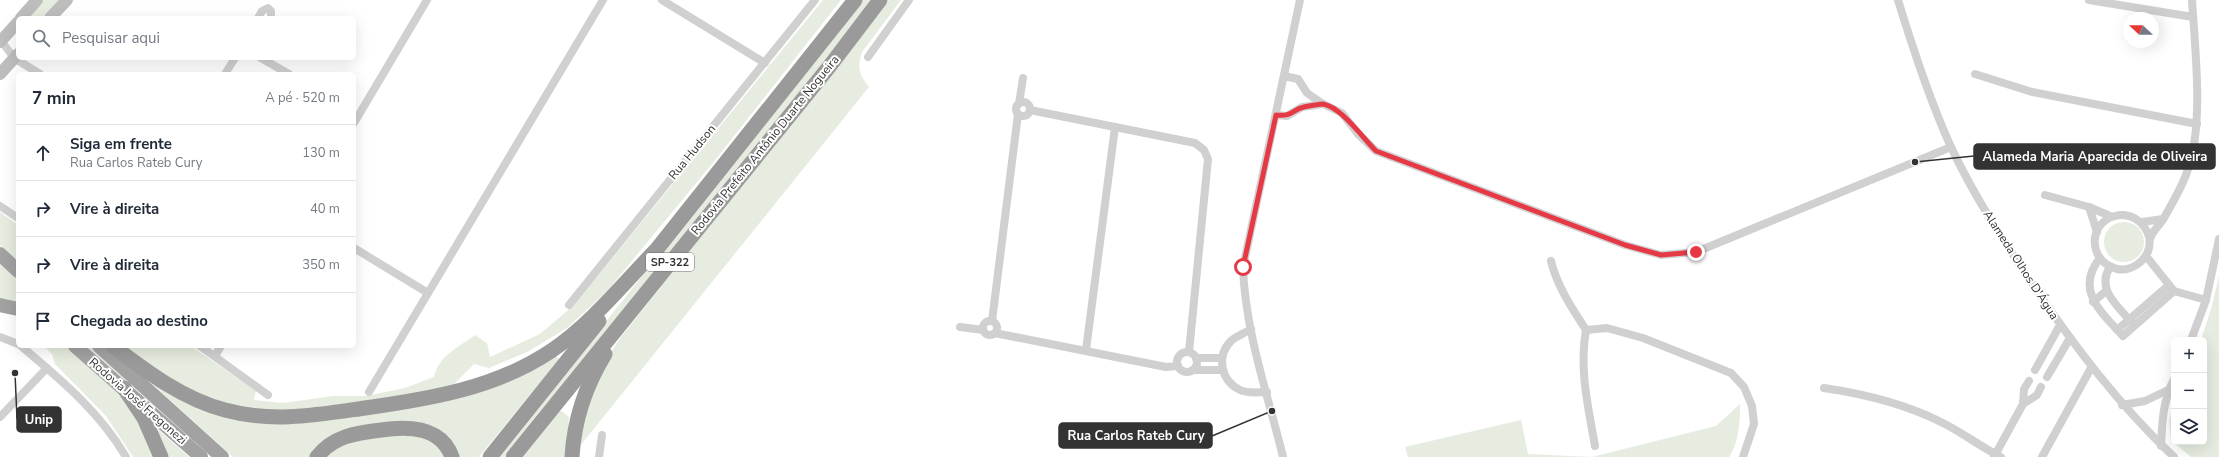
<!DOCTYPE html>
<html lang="pt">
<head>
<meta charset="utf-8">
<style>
  :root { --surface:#fff; --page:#f2f2f3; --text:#1f2937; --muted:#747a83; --line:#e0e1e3 }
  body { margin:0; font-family:"Nunito Sans",sans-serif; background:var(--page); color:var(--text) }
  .controls { position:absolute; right:12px; bottom:12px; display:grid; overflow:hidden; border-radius:6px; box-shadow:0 4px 16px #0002 }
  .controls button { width:36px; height:36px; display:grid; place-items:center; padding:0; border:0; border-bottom:1px solid var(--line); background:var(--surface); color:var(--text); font:20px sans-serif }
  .compass { position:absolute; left:2123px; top:12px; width:36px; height:36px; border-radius:50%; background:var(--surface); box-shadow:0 4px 16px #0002; rotate:292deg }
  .stop { position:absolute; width:12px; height:12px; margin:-9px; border:3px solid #e63946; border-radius:50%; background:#fff }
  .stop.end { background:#e63946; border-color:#fff; box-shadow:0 1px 4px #0008 }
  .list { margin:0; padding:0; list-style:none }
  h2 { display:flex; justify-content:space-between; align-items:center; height:52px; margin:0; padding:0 16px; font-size:17px }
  h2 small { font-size:13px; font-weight:400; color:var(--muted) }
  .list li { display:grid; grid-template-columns:26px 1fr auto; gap:12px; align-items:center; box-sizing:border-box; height:56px; padding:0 16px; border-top:1px solid var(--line) }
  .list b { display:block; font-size:15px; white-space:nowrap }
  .list p { margin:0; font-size:13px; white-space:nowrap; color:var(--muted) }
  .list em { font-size:13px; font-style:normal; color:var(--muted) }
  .icon { flex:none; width:22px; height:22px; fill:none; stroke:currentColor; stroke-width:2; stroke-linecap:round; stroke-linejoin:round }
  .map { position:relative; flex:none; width:2219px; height:457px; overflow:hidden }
  .search { position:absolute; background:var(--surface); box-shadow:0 4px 16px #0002; left:16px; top:16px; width:340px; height:44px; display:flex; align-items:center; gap:10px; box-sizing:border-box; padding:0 14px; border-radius:6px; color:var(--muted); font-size:15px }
  .panel { position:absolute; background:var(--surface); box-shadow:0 4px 16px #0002; left:16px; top:72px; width:340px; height:276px; border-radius:6px }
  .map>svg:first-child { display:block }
  .green { fill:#e6ecdf }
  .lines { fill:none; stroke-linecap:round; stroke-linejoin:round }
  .minor { stroke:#d0d0d0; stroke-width:8 }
  .secondary { stroke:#bdbdbd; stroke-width:12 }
  .trunk { stroke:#a2a2a2; stroke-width:14 }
  .motorway { stroke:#9a9a9a; stroke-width:15 }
  .route { stroke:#e63946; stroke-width:5 }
  .labels { text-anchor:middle; stroke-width:4; stroke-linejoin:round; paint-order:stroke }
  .shield { fill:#fff; stroke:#707070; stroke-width:1 }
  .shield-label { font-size:11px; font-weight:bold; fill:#333 }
  .street-label { font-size:12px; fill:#333; stroke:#fff }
  .leader { fill:none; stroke:#333; stroke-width:1.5 }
  .callout-dot { fill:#333; stroke:#fff; stroke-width:1.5 }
  .callout { fill:#333; stroke:#333; stroke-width:1.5 }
  .callout-label { font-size:13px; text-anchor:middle; font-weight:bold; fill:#fff }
</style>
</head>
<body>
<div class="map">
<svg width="2219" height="457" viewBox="0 0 2219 457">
  <rect width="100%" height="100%" fill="#fff"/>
  <!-- green -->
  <g class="green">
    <path d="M 38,0 L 59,0 L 43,18 L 22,18 Z"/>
    <path d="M 823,0 L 841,0 L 712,164 L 607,291 L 567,328 L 527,352 L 489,368 L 474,364 L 451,387 L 400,397 L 257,414 L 181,387 L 119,346 L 191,346 L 256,391 L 254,400 L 283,403 L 333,396 L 366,396 L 405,388 L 434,377 C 439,355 458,348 475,335 L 487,343 L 490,357 L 540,334 L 567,311 L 601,272 Z"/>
    <path d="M 862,0 L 876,0 L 504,457 L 498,457 Z"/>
    <path d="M 889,0 L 901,0 L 862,52 C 857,67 859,75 869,87 L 576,451 C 582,411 598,370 621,337 Z"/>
    <path d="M 0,212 L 18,225 L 18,262 L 0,245 Z"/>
    <circle cx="2124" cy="242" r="20"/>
    <path d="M 0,262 L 18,278 L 18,304 L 0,299 Z"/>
    <path d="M 2219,276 L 2219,457 L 2191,457 L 2171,440 L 2169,421 L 2174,403 L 2174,442 L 2204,442 L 2204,340 L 2201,340 L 2212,306 Z"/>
    <path d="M 47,346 L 69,346 L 125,395 L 156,457 L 133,457 L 106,416 L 55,364 L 52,354 L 46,348 Z"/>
    <path d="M 83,346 L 94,346 L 215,457 L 211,457 Z"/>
    <path d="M 554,355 L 559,359 L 479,457 L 458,457 L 440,435 L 359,429 L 314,457 L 233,457 L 128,362 L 223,413 L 373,410 Z"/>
    <path d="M 1740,404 C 1740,422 1739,442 1729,457 L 1408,457 L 1405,447 L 1521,420 L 1528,454 L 1592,457 L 1716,426 Z"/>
    <path d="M 557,410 L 563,412 L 569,417 L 566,457 L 520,457 Z"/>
    <path d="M 155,427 L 189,457 L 168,457 Z"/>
    <path d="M 408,432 L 434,440 L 449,457 L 325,457 C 345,436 381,436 408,432 Z"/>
  </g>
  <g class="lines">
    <!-- minor -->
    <g class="minor">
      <path d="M 662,0 L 765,63"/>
      <path d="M 1898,0 C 1913,49 1930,101 1951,147 C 1974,196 2003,240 2033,285 C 2075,347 2119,405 2174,457"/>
      <path d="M 2089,0 L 2193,17"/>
      <path d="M 258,18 L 262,11 L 268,8 L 271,11 L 271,18"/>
      <path d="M 0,39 L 14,58 L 40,74"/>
      <path d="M 868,57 L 909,0"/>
      <path d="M 261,58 L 289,74"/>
      <path d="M 225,74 L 235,58"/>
      <path d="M 1975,74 L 2032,92 L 2197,124"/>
      <path d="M 1284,76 L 1298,79 L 1307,93 L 1323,104 L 1342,113 L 1358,134 L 1376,151 L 1625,245 L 1661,255 L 1696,252 L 1951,147"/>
      <circle cx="1023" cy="109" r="7"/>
      <path d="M 1019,104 L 1023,78"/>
      <path d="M 1030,110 L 1195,143 L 1204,150 L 1208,159 L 1189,352"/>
      <path d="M 1276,115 L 1287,116 L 1302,107 L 1323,104"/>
      <path d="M 354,123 L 427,0"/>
      <path d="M 2045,195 L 2089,207 L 2110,216"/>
      <path d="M 0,206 L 18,218"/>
      <path d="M 2089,207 L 2097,232"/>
      <path d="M 2142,222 L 2163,219"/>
      <path d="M 2150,239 C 2138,198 2086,215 2096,250 C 2099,260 2107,266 2117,269 C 2131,272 2146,261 2149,248 C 2150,245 2149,241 2150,239 C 2152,231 2160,225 2164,218 C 2172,203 2183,186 2188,169 C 2204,124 2195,49 2192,0"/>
      <path d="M 354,248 L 428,293"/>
      <path d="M 2146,256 L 2174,291 L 2206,300"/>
      <path d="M 2100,258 C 2074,290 2102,313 2123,336 L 2174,291"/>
      <path d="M 1551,261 C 1557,286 1572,308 1586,330 C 1579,369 1588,406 1595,446"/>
      <path d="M 2110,267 C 2095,290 2120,308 2134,325"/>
      <path d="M 2093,302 L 2106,291"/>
      <path d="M 569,305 L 815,0"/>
      <path d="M 992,321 L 1018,114"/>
      <circle cx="990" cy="328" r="7"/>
      <path d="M 960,327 L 983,330"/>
      <path d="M 1251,329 C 1245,333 1237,336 1232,340 C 1216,355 1220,380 1240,390 C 1248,394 1258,392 1267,392"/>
      <path d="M 1586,330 L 1607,328 L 1643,338 L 1731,373 L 1744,387 L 1752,406 L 1754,424 L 1743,457"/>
      <path d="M 2117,330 L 2169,285"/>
      <path d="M 995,333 L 1166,367 L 1178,366"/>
      <path d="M 0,337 L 18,344"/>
      <path d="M 2191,340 L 2206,300 L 2219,239"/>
      <path d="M 21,346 C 60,379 100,412 126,457"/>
      <path d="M 200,346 L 268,395"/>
      <path d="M 1086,350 L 1115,127"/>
      <circle cx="1187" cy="362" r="10"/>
      <path d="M 215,356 L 221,346"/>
      <path d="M 1196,358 L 1222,358"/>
      <path d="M 1193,370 L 1222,370"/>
      <path d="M 2035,370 L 2060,325"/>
      <path d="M 2047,377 L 2070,338"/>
      <path d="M 1824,388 C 1865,394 1906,404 1943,423 C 1963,433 1981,447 2001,457"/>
      <path d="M 369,392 L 603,0"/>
      <path d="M 2023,404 L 2037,395 L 2041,387"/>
      <path d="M 2122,405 L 2145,401 L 2168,390"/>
      <path d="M 0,417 L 47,368"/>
      <path d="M 2161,446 C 2162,422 2163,400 2174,379"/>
      <path d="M 599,457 L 602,435"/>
      <path d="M 1283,457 C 1268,395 1245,331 1243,267 L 1300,0"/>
      <path d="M 1994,457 L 2023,404 L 2024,389 L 2029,381"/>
      <path d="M 2042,457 L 2091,368"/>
    </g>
    <!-- secondary -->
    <g class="secondary">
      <path d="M 21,18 L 37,0"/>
      <path d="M 50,18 L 67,0"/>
      <path d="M 0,42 L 18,22"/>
      <path d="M 0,74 L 18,54"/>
    </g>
    <!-- trunk -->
    <g class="trunk">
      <path d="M 0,254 L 18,271"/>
      <path d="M 0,305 L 18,309"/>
      <path d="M 75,346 L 201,457"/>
      <path d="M 99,346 L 222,457"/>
    </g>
    <!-- motorway -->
    <g class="motorway">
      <path d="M 649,259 L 855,0"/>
      <path d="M 113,346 C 147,372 183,399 225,410 C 273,423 316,415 365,408 C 429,399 496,388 551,351 C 591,324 622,285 655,251"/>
      <path d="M 124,388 L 144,418 L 161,457"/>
      <path d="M 317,457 C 333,436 356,433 381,430 C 408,426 441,426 452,457"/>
      <path d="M 490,457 L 599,321"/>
      <path d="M 513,457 L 829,67 L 880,0"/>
      <path d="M 572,457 C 574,421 586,385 605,354"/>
    </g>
  </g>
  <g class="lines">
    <!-- route -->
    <path class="route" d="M 1243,267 L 1276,115 C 1293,117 1291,110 1304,107 C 1309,106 1318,104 1323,104 C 1341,107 1362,137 1376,151 L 1625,245 L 1661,255 L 1696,252"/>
  </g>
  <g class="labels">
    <!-- shield labels -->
    <rect class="shield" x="646" y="253" width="48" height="18" rx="3"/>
    <g class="shield-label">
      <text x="670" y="266">SP-322</text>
    </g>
    <!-- street labels -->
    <g class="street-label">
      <text transform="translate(765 145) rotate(-51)" y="4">Rodovia Prefeito Antônio Duarte Nogueira</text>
      <text transform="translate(692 152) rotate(-51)" y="4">Rua Hudson</text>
      <text transform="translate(2021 265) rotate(57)" y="4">Alameda Olhos D'Água</text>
      <text transform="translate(138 401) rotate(41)" y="4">Rodovia José Fregonezi</text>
    </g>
  </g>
  <!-- callouts -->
  <path class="leader" d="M1915 162L1974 156M15 373L17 419M1272 411L1212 436"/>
  <g class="callout-dot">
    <circle cx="1915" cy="162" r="4"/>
    <circle cx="15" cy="373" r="4"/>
    <circle cx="1272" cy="411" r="4"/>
  </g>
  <g class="callout">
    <rect x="1974" y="144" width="241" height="25" rx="4"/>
    <rect x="17" y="407" width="44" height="25" rx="4"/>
    <rect x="1059" y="423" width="153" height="25" rx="4"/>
  </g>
  <g class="callout-label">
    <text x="2095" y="161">Alameda Maria Aparecida de Oliveira</text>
    <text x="39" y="424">Unip</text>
    <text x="1136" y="440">Rua Carlos Rateb Cury</text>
  </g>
</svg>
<div class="controls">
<button>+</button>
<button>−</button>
<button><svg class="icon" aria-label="layers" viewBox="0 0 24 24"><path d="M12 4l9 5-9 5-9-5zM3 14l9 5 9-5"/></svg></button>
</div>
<svg class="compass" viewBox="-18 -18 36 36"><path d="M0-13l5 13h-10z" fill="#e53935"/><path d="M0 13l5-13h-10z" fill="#747a83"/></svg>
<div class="stop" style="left:1243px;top:267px"></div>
<div class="stop end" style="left:1696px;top:252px"></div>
<div class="search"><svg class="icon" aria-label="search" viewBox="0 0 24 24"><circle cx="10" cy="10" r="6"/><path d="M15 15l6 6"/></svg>Pesquisar aqui</div>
<section class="panel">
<h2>7 min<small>A pé · 520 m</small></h2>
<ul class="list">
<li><svg class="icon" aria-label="ahead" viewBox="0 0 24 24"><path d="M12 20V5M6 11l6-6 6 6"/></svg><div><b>Siga em frente</b><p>Rua Carlos Rateb Cury</p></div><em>130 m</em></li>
<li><svg class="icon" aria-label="right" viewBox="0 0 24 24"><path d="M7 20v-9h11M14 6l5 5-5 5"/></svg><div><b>Vire à direita</b></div><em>40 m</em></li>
<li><svg class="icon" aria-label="right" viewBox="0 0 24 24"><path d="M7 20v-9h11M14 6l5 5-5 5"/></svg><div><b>Vire à direita</b></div><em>350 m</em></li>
<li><svg class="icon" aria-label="arrive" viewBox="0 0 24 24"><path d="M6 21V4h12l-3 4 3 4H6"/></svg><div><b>Chegada ao destino</b></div></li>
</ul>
</section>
</div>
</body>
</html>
